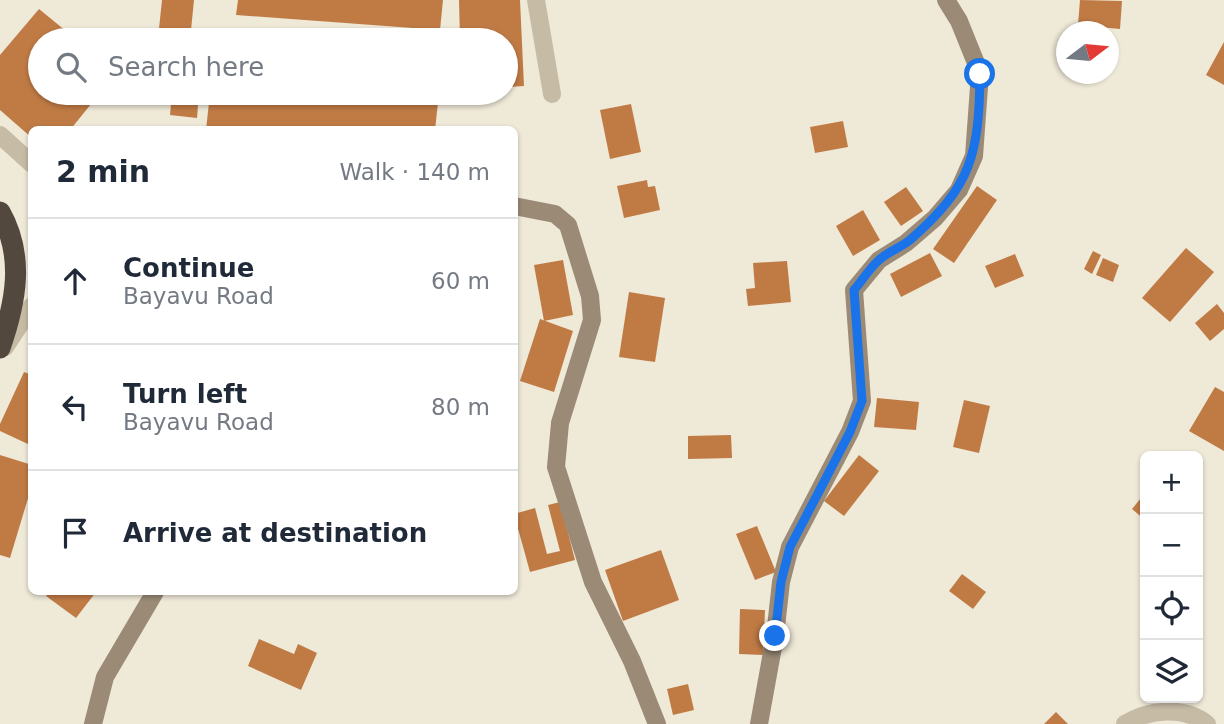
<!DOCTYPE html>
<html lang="en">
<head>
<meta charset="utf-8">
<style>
  :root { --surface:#fff; --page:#f2f2f3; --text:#1f2937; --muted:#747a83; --line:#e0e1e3 }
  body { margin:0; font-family:"DejaVu Sans",sans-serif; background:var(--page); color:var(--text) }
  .controls { position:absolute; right:21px; bottom:21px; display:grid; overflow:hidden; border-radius:10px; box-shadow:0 2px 5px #0004 }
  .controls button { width:63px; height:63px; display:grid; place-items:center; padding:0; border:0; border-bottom:2px solid var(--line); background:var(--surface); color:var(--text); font:35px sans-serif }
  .compass { position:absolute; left:1056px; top:21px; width:63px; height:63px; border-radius:50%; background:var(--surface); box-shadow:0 2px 5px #0004; rotate:74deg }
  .stop { position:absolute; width:21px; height:21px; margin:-16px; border:5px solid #1a73e8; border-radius:50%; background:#fff }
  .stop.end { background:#1a73e8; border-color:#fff; box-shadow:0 2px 7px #0008 }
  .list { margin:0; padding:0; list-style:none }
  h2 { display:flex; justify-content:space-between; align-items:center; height:91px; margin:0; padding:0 28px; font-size:30px }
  h2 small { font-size:23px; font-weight:400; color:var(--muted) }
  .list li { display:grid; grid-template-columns:46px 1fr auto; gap:21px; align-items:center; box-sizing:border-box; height:126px; padding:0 28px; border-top:2px solid var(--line) }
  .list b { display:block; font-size:26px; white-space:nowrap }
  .list p { margin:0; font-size:23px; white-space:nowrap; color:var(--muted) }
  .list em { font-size:23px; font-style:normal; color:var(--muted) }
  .icon { flex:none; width:38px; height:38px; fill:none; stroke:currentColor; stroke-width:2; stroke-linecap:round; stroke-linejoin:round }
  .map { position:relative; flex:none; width:1224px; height:724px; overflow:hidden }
  .search { position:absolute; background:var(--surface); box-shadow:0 2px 5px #0004; left:28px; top:28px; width:490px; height:77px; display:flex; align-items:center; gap:18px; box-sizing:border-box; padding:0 24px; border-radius:38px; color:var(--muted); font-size:26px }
  .panel { position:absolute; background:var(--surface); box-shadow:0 2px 5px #0004; left:28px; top:126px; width:490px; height:469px; border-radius:10px }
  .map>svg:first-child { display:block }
  .building { fill:#c07b45 }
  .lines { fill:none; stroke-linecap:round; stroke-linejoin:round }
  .street { stroke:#c6bba5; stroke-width:18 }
  .secondary { stroke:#9a8a76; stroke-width:18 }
  .highway { stroke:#53483d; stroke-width:21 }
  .route { stroke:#1a73e8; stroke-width:9 }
</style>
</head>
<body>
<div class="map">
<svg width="1224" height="724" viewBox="0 0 1224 724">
  <rect width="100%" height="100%" fill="#efe9d8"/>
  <!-- building -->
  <g class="building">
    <path d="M 162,0 L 194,0 L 190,40 L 158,38 Z"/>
    <path d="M 238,0 L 443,0 L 440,30 L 236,15 Z"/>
    <path d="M 459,0 L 520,0 L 524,86 L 506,87 L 506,40 L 460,40 Z"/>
    <path d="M 1080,0 L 1122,1 L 1120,29 L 1078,25 Z"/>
    <path d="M 39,9 L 77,40 L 40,40 L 40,93 L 100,93 L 70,130 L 32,130 L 32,138 L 0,110 L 0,55 Z"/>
    <path d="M 1224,42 L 1224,85 L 1206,75 Z"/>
    <path d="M 172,93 L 199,93 L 197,118 L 170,115 Z"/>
    <path d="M 210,93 L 439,93 L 435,130 L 206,130 Z"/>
    <path d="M 631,104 L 641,152 L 610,159 L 600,110 Z"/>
    <path d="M 843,121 L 848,147 L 815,153 L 810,127 Z"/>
    <path d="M 647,180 L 648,187 L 655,186 L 660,210 L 624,218 L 617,186 Z"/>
    <path d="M 977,186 L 997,200 L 954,263 L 933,249 Z"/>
    <path d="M 906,187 L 923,211 L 901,226 L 884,202 Z"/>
    <path d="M 863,210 L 880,240 L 853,256 L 836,226 Z"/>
    <path d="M 1186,248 L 1214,272 L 1170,322 L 1142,298 Z"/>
    <path d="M 1093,251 L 1101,255 L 1092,274 L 1084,269 Z"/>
    <path d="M 930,253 L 942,276 L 901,297 L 890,274 Z"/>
    <path d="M 1015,254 L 1024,276 L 995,288 L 985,266 Z"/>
    <path d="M 1103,258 L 1119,265 L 1113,282 L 1096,275 Z"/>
    <path d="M 563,260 L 573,315 L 544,321 L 534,265 Z"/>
    <path d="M 787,261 L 791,302 L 748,306 L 746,289 L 755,288 L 753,263 Z"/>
    <path d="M 629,292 L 665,298 L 655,362 L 619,357 Z"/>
    <path d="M 1217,304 L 1224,313 L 1224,329 L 1210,341 L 1195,323 Z"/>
    <path d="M 540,319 L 573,331 L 554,392 L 520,381 Z"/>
    <path d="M 24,372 L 32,375 L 30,445 L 0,431 L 0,424 Z"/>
    <path d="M 1215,387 L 1224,392 L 1224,451 L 1189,431 Z"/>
    <path d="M 877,398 L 919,402 L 916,430 L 874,427 Z"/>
    <path d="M 964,400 L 990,406 L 979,453 L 953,447 Z"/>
    <path d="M 731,435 L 732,458 L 688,459 L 688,436 Z"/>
    <path d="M 0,455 L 32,465 L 32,485 L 10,558 L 0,555 Z"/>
    <path d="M 859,455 L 879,471 L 844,516 L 824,501 Z"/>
    <path d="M 1145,493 L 1145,520 L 1132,509 Z"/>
    <path d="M 560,502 L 575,560 L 530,572 L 514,514 L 535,508 L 547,554 L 560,551 L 548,505 Z"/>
    <path d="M 757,526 L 776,572 L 755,580 L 736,534 Z"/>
    <path d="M 661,550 L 679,600 L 623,621 L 605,570 Z"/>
    <path d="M 962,574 L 986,592 L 973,609 L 949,591 Z"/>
    <path d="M 50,592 L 96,592 L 76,618 L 46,596 Z"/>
    <path d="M 740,609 L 765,610 L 763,655 L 739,654 Z"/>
    <path d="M 259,639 L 294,654 L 298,644 L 317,653 L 301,690 L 248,666 Z"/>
    <path d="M 688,684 L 694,710 L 673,715 L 667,689 Z"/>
    <path d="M 1056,712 L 1068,724 L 1044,724 Z"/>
  </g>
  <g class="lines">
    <!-- street -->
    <g class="street">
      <path d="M 536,0 L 552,94"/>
      <path d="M 0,135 L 32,164"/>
      <path d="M 5,347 L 32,306"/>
      <path d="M 1125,724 C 1149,709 1184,706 1207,724"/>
    </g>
    <!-- secondary -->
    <g class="secondary">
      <path d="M 514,206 L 555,214 L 568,225 L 590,296 L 592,320 L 560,423 L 556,467 L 593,582 L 632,661 L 657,724"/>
      <path d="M 93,724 L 105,677 L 155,592"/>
      <path d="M 759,724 L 775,636 L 781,582 L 790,547 L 850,432 L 862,401 L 854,290 L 879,260 L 906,243 L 935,218 L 959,190 L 974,156 L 980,73 L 959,21 L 946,0"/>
    </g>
    <!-- highway -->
    <path class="highway" d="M 0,212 C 25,256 16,302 0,348"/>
  </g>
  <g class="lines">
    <!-- route -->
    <path class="route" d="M 775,636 L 781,582 L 790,547 L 850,432 L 862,401 L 854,290 C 862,281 869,269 878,261 C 887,252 900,248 910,240 C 972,186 979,154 980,74"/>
  </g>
</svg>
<div class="controls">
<button>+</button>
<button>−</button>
<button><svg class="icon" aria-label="locate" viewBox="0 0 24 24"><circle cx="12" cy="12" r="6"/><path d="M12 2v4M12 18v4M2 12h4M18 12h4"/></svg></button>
<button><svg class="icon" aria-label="layers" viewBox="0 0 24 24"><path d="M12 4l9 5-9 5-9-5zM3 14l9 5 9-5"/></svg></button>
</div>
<svg class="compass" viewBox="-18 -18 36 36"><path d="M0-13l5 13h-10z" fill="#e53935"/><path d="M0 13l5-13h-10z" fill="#747a83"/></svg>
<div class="stop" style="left:980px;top:74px"></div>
<div class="stop end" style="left:775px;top:636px"></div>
<div class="search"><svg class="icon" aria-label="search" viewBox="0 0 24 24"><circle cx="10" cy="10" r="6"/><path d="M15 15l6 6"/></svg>Search here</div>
<section class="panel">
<h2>2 min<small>Walk · 140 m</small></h2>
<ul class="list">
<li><svg class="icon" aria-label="ahead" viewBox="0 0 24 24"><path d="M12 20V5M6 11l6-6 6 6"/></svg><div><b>Continue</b><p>Bayavu Road</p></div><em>60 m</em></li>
<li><svg class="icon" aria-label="left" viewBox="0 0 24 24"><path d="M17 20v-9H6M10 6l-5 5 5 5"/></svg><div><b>Turn left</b><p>Bayavu Road</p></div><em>80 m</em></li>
<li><svg class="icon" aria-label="arrive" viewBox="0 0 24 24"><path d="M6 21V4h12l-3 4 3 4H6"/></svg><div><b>Arrive at destination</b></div></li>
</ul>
</section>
</div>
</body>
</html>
